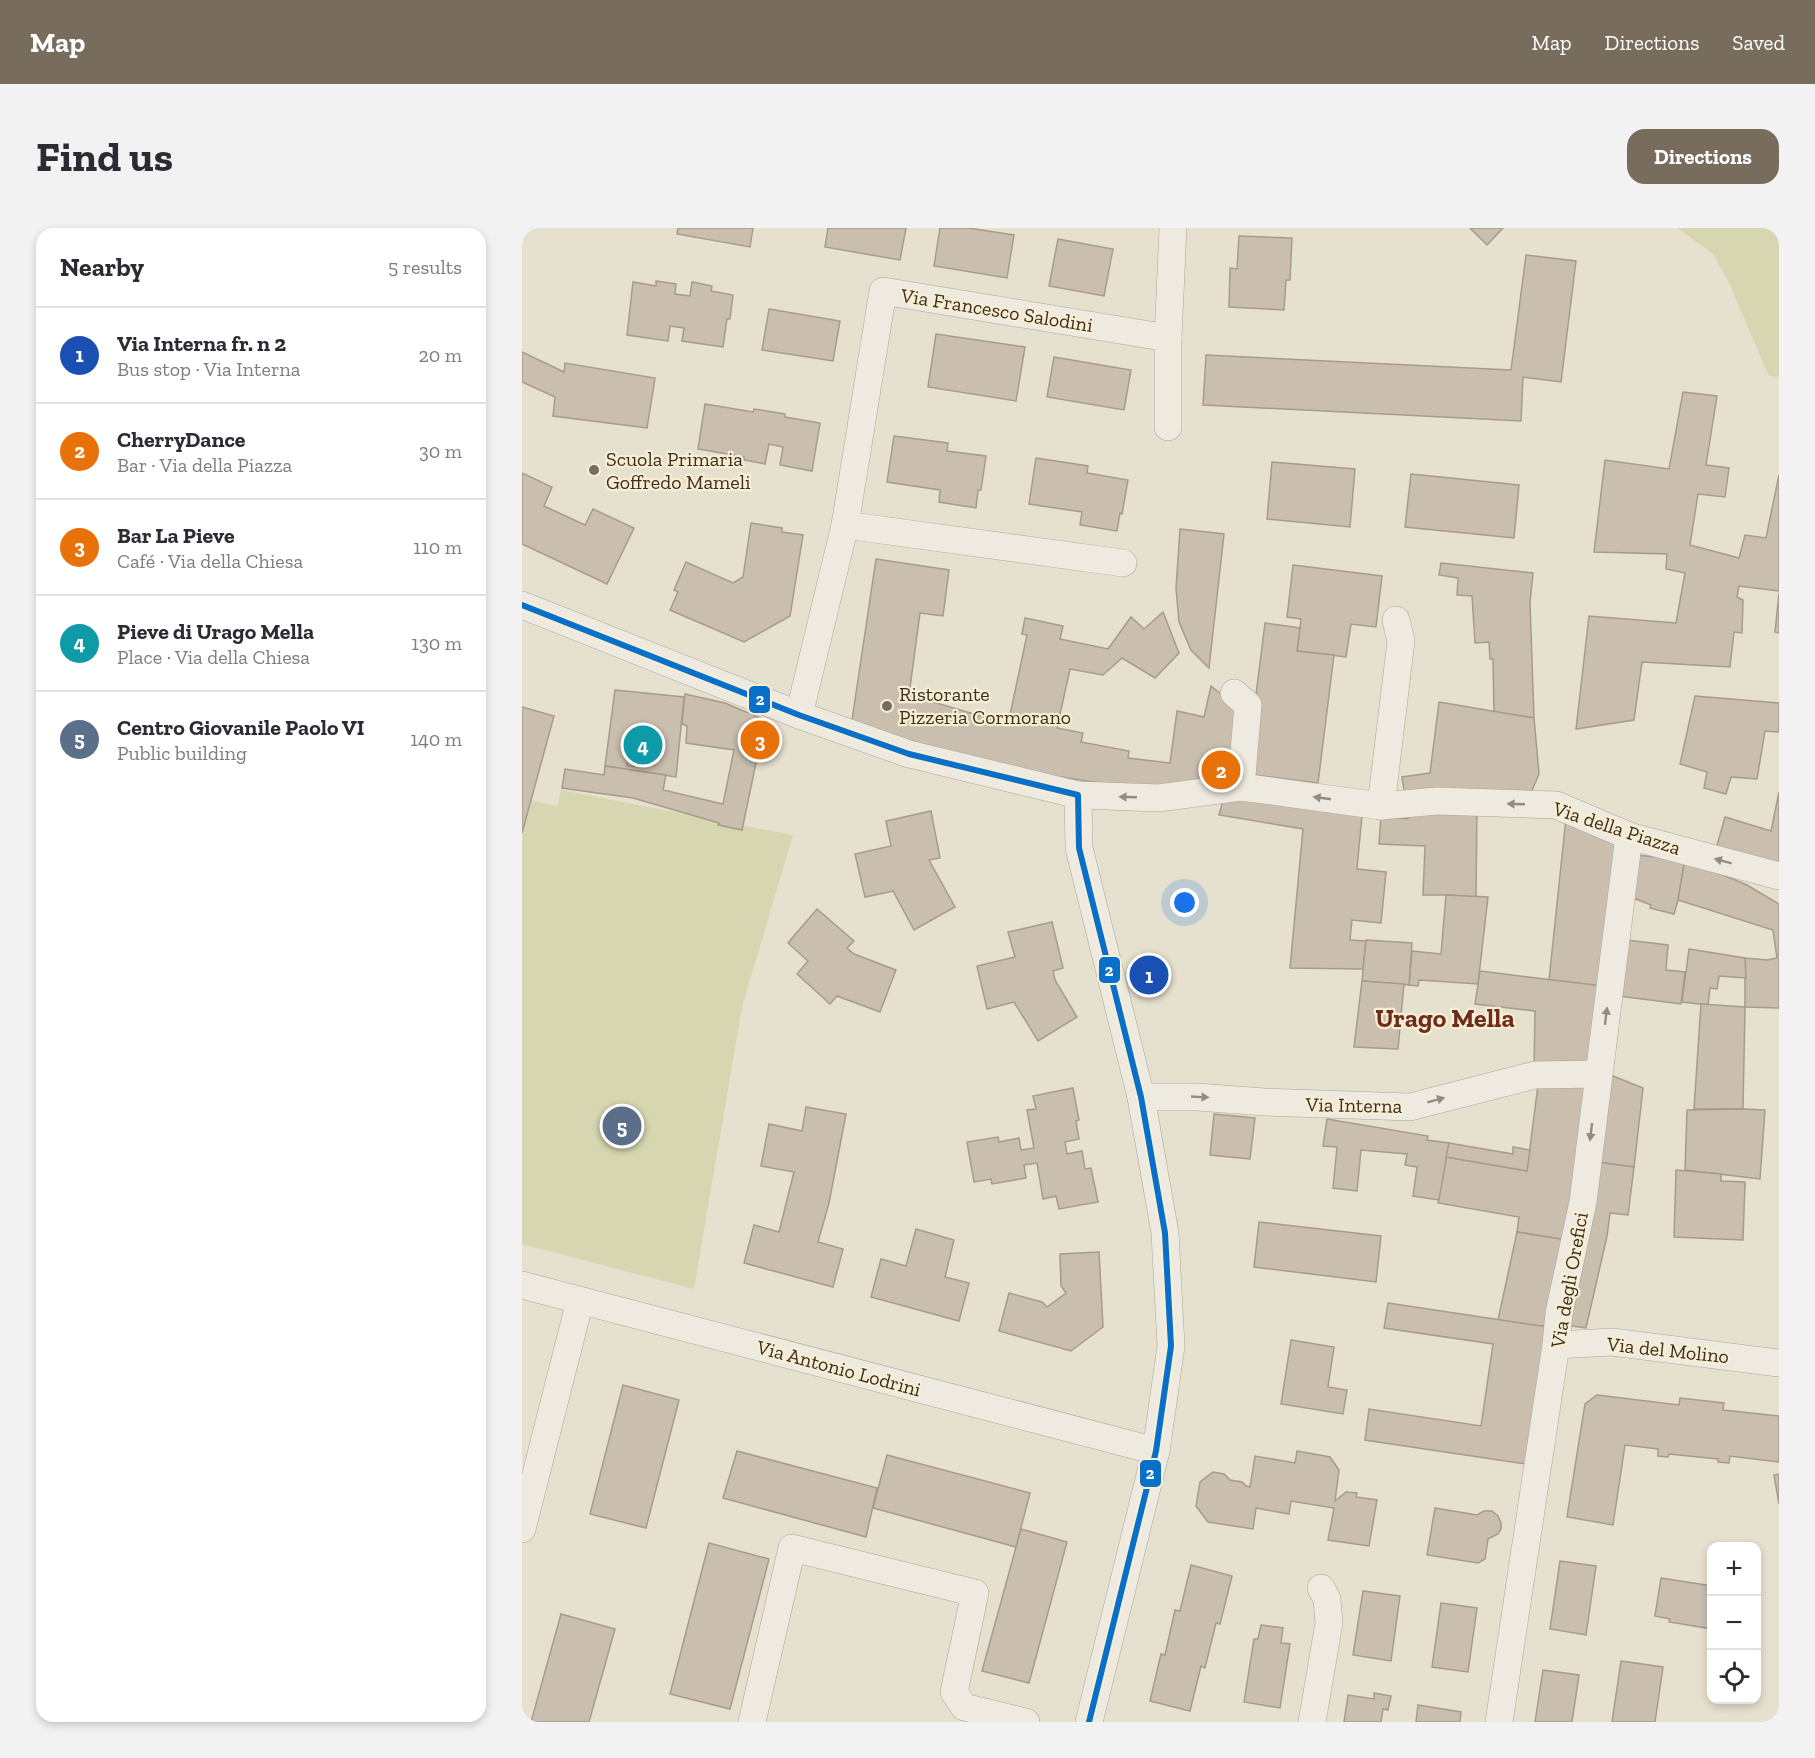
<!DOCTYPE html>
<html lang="en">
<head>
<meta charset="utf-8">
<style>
  :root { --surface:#fff; --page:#f2f2f3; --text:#2b2b33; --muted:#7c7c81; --line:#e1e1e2; --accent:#786c5c }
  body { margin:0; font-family:"Zilla Slab",serif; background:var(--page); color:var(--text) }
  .controls { position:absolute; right:18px; bottom:18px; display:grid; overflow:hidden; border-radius:12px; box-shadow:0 3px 9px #0003 }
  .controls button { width:54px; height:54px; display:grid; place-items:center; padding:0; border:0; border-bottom:2px solid var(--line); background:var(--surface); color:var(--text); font:30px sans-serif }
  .you { position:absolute; left:663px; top:675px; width:21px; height:21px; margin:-15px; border:4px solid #fff; border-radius:50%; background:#1a73e8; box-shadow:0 0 0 9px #1a73e833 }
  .badge { display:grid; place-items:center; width:39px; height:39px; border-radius:50%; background:var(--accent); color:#fff; font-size:20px; font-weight:700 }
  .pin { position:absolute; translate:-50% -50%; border:3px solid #fff; box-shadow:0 2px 6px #0006 }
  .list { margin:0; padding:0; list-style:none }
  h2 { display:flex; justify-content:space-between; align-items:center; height:78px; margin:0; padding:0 24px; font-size:26px }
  h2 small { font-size:20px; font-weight:400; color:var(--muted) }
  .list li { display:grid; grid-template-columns:39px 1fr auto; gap:18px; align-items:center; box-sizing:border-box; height:96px; padding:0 24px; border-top:2px solid var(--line) }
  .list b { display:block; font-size:22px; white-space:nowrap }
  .list p { margin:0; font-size:20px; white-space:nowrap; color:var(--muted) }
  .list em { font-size:20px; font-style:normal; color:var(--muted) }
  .icon { flex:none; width:33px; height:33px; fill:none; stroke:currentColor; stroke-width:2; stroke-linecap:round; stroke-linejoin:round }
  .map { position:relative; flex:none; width:1257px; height:1494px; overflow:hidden; border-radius:18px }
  header { display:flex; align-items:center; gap:36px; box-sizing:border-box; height:84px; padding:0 30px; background:var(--accent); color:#fff }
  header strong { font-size:28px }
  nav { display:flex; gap:33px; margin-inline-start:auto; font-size:21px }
  .intro { display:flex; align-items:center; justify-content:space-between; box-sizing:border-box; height:144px; padding:0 36px }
  h1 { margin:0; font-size:42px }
  .button { padding:15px 27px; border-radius:18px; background:var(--accent); color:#fff; font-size:21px; font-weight:700 }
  main { display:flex; gap:36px; padding:0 36px }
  aside { flex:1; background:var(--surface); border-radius:18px; box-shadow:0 3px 9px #0003 }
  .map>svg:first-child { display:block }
  .green { fill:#d6d7b0 }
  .building { fill:#cabeaf; stroke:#a79b8d; stroke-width:1.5 }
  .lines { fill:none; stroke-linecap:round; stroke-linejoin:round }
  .minor-casing { stroke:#aca597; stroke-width:28 }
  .minor { stroke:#eeeae0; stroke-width:27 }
  .bus-1-casing { stroke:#f8eed4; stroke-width:10 }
  .bus-1 { stroke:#0970ca; stroke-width:6 }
  .oneway { fill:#958c7f }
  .poi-dot { fill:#786c5c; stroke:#f8eed4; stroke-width:2 }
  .labels { text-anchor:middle; stroke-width:4.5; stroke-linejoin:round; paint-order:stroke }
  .street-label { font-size:20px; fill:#3c2d1e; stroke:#f8eed4 }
  .poi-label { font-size:20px; fill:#3c2d1e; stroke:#f8eed4; text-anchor:start }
  .district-label { font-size:26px; font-weight:bold; fill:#6c2d1a; stroke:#f8eed4 }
  .line-badge { stroke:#f8eed4; stroke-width:2 }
  .badge-label { font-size:16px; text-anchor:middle; font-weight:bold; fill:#fff }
</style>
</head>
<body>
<header>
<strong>Map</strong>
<nav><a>Map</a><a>Directions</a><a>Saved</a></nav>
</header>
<div class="intro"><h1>Find us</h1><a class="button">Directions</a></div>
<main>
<aside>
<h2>Nearby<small>5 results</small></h2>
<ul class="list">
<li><span class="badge" style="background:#1a4fb4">1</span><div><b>Via Interna fr. n 2</b><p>Bus stop · Via Interna</p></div><em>20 m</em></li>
<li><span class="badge" style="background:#e8710a">2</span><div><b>CherryDance</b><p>Bar · Via della Piazza</p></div><em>30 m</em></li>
<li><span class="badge" style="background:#e8710a">3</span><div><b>Bar La Pieve</b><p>Café · Via della Chiesa</p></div><em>110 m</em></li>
<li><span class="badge" style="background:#0f9aa8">4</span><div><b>Pieve di Urago Mella</b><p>Place · Via della Chiesa</p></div><em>130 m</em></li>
<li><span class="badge" style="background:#5c6f8a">5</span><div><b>Centro Giovanile Paolo VI</b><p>Public building</p></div><em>140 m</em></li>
</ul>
</aside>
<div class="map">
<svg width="1257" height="1494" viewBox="0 0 1257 1494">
  <rect width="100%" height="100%" fill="#e6e0ce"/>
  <!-- green -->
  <g class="green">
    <path d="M 1156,0 L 1257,0 L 1257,149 L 1247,148 L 1208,57 L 1191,26 Z"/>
    <path d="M 39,562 L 271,607 L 220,779 L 172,1061 L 0,1016 L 0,605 L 8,572 L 35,578 Z"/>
  </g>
  <!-- building -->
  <g class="building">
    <path d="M 156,0 L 231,0 L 228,19 L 155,6 Z"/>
    <path d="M 306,0 L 384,0 L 378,32 L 303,19 Z"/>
    <path d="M 418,0 L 446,0 L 492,7 L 485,50 L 412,38 Z"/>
    <path d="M 948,0 L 981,0 L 965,17 Z"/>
    <path d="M 717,8 L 770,10 L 768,52 L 764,52 L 762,82 L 707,79 L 708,40 L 715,41 Z"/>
    <path d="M 536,11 L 591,21 L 582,68 L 527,58 Z"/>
    <path d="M 1004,27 L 1054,33 L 1039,154 L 1001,149 L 999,193 L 681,177 L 684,127 L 989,142 Z"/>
    <path d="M 134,53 L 154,56 L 153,66 L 168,68 L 170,54 L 190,58 L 189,63 L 211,67 L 208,91 L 205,91 L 201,119 L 160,113 L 162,100 L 148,98 L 146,113 L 105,107 L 111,54 L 134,58 Z"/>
    <path d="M 247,81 L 318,93 L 311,133 L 240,122 Z"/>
    <path d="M 414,106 L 503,119 L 494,173 L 406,159 Z"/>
    <path d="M 0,124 L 42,144 L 43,135 L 133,150 L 125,200 L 31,188 L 33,169 L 0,154 Z"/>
    <path d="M 532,129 L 609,142 L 602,182 L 525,169 Z"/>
    <path d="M 1161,164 L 1195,168 L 1184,237 L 1207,240 L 1203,269 L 1176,266 L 1168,317 L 1217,330 L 1223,307 L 1244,310 L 1257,247 L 1257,363 L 1217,358 L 1215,369 L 1221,372 L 1220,405 L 1212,404 L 1208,439 L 1120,434 L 1112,492 L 1054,501 L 1067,388 L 1154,395 L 1163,345 L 1144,341 L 1145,326 L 1072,324 L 1083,232 L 1147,241 Z"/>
    <path d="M 183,176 L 231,184 L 232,181 L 263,186 L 263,189 L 298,195 L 290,243 L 258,237 L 261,219 L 247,216 L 243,236 L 222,232 L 222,229 L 176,221 Z"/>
    <path d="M 372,208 L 426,215 L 425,223 L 464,228 L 459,262 L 456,262 L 454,280 L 417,274 L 418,262 L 365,254 Z"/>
    <path d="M 514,230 L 566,238 L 565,245 L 606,252 L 600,286 L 598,285 L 595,303 L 558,297 L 560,284 L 507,276 Z"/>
    <path d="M 750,234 L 833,241 L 828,299 L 745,291 Z"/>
    <path d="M 0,245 L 30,259 L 22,278 L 63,297 L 71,281 L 112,300 L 85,356 L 0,316 Z"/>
    <path d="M 889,246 L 997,257 L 992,310 L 883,299 Z"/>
    <path d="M 229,295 L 260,300 L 260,304 L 281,307 L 268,388 L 222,414 L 148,382 L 156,364 L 152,362 L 164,334 L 211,355 L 221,349 Z"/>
    <path d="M 658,301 L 702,306 L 687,440 L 669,422 L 657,394 L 654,360 Z"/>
    <path d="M 354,331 L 427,342 L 421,388 L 398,385 L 387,467 L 486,496 L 505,407 L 500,406 L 503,390 L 541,398 L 538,411 L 586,421 L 609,389 L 622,401 L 641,384 L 657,425 L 633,450 L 600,430 L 581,447 L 548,441 L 535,500 L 561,505 L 559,514 L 607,523 L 606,530 L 648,535 L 655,483 L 682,489 L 689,458 L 722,484 L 713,551 L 617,561 L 456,536 L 329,499 Z"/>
    <path d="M 919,335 L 1011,345 L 1008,375 L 1012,490 L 972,484 L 971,431 L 968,431 L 967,414 L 953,415 L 950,368 L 935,367 L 936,350 L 917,347 Z"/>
    <path d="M 771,337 L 860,348 L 854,399 L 829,396 L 824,429 L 775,423 L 779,391 L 765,389 Z"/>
    <path d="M 1257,365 L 1257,405 L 1253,404 Z"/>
    <path d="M 743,395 L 778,400 L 775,423 L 812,427 L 796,555 L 724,546 Z"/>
    <path d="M 93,462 L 162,469 L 154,549 L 83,538 Z"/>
    <path d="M 163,466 L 203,475 L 243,492 L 220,602 L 196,597 L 197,595 L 111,570 L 40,560 L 43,541 L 82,547 L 83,538 L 144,547 L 141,562 L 201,576 L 212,522 L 164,515 L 165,498 L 160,496 Z"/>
    <path d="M 1173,468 L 1257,475 L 1257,504 L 1243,503 L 1235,551 L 1209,549 L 1204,566 L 1182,560 L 1185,544 L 1158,536 Z"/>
    <path d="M 917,474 L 1012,490 L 1017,546 L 1008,567 L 883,569 L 880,549 L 908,545 Z"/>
    <path d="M 0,479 L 32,488 L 0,605 Z"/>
    <path d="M 106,520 L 123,521 L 121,539 L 105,538 Z"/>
    <path d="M 1257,564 L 1257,640 L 1194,621 L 1203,589 L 1249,603 Z"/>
    <path d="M 707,569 L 840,587 L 835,641 L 864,644 L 859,695 L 830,692 L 828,712 L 844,713 L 841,741 L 768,740 L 781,601 L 697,587 L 700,576 Z"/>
    <path d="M 955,581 L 954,669 L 924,667 L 901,667 L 903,618 L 857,616 L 859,588 L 886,591 L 886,585 Z"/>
    <path d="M 409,583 L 418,630 L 407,632 L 433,679 L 392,702 L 371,663 L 343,669 L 333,626 L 369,618 L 364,593 Z"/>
    <path d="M 1044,590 L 1095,612 L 1080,758 L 1027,752 Z"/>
    <path d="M 1110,627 L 1163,631 L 1156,672 L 1152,686 L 1128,680 L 1129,677 L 1106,668 Z"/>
    <path d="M 1163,631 L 1225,657 L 1257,676 L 1257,780 L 1223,779 L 1223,730 L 1245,732 L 1255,730 L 1251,702 L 1156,672 Z"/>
    <path d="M 924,667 L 966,669 L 956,756 L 897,752 L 896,758 L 887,757 L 890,723 L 919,726 Z"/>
    <path d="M 295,681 L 332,713 L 325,720 L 332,726 L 374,742 L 358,784 L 315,768 L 308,776 L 275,746 L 286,733 L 266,715 Z"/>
    <path d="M 530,694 L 541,740 L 531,743 L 533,752 L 555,789 L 516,813 L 492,774 L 465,781 L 455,738 L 493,729 L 486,704 Z"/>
    <path d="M 844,712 L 890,715 L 887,757 L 840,753 Z"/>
    <path d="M 1104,712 L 1146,717 L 1144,742 L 1163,744 L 1159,776 L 1097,768 Z"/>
    <path d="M 1167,721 L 1223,730 L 1224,750 L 1197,748 L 1195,761 L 1188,760 L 1186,777 L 1160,774 Z"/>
    <path d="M 958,743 L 1080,758 L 1067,837 L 1012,841 L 1013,783 L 953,776 Z"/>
    <path d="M 840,753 L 882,756 L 876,821 L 832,819 Z"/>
    <path d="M 1179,776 L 1223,779 L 1221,881 L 1172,881 Z"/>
    <path d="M 1086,846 L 1121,860 L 1112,939 L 1074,934 Z"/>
    <path d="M 1016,857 L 1065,858 L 1045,1012 L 995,1004 L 997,989 L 916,975 L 924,929 L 1005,943 Z"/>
    <path d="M 551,860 L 557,892 L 554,893 L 557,911 L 543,914 L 545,926 L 560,923 L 563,941 L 569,940 L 576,974 L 537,981 L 534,968 L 521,971 L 515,935 L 502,937 L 504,950 L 470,956 L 469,951 L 452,954 L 445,914 L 476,909 L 477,914 L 497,910 L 499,922 L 512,920 L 505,882 L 514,881 L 511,868 Z"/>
    <path d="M 284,879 L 324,886 L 307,975 L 296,1014 L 321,1021 L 311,1059 L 222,1035 L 232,997 L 257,1004 L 272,944 L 239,938 L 247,896 L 280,903 Z"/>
    <path d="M 1221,881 L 1243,882 L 1238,951 L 1163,942 L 1165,882 Z"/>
    <path d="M 692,886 L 733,890 L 728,931 L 688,927 Z"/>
    <path d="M 805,891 L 906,908 L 905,912 L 927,915 L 917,972 L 891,968 L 895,939 L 883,937 L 885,926 L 839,922 L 835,963 L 811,960 L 815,919 L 801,918 Z"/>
    <path d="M 927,915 L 991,926 L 991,919 L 1008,922 L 1005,943 L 924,929 Z"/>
    <path d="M 1074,934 L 1112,939 L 1106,987 L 1088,985 L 1085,1008 L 1064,1100 L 1043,1097 Z"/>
    <path d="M 1154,942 L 1199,946 L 1199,953 L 1223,954 L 1221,1012 L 1152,1009 Z"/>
    <path d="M 737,994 L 859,1008 L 854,1054 L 732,1039 Z"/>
    <path d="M 394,1001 L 432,1012 L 423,1049 L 447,1055 L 437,1093 L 349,1069 L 359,1031 L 384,1038 Z"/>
    <path d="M 995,1004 L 1045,1012 L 1026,1099 L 976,1092 Z"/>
    <path d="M 577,1024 L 581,1099 L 549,1123 L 477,1103 L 487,1065 L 520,1074 L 525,1079 L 544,1065 L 539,1058 L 538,1026 Z"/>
    <path d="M 866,1075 L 1026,1099 L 1003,1236 L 843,1212 L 847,1181 L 959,1198 L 971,1116 L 862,1100 Z"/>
    <path d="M 769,1112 L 812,1119 L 806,1159 L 825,1162 L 821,1186 L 759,1176 Z"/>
    <path d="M 101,1157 L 157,1172 L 124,1300 L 68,1286 Z"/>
    <path d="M 1075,1167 L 1157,1177 L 1158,1170 L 1202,1175 L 1201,1182 L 1257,1188 L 1257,1234 L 1208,1228 L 1207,1235 L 1196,1234 L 1196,1231 L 1147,1226 L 1146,1229 L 1136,1228 L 1136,1221 L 1103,1217 L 1091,1297 L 1045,1289 L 1063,1176 Z"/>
    <path d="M 215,1223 L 355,1260 L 344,1309 L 201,1270 Z"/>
    <path d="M 775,1223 L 808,1229 L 817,1242 L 813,1273 L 824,1264 L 835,1265 L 834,1269 L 855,1272 L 847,1318 L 806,1312 L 812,1280 L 769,1273 L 767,1286 L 734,1280 L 731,1301 L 686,1294 L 674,1278 L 678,1254 L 691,1244 L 702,1246 L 708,1252 L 720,1254 L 724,1258 L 728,1259 L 733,1228 L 773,1235 Z"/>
    <path d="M 365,1227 L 508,1265 L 494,1319 L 351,1280 Z"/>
    <path d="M 1257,1246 L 1257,1276 L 1252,1247 Z"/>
    <path d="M 913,1280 L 955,1287 L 962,1283 L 970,1283 L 976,1288 L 979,1295 L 979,1301 L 976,1306 L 966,1311 L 963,1331 L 956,1335 L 905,1327 Z"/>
    <path d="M 499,1301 L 545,1314 L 507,1455 L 460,1443 Z"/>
    <path d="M 187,1315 L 247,1331 L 208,1481 L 148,1466 Z"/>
    <path d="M 1038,1333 L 1074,1338 L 1064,1407 L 1028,1401 Z"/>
    <path d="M 669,1337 L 710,1348 L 698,1396 L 694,1395 L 683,1440 L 679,1438 L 668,1483 L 628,1473 L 639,1426 L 643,1427 L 653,1382 L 658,1383 Z"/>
    <path d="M 1139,1350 L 1190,1358 L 1190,1401 L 1147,1394 L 1148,1391 L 1133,1388 Z"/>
    <path d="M 841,1363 L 878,1368 L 869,1433 L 831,1427 Z"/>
    <path d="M 919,1375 L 955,1380 L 946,1444 L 910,1439 Z"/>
    <path d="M 39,1386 L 93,1401 L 67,1494 L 9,1494 Z"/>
    <path d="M 739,1397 L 761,1400 L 759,1415 L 768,1416 L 758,1480 L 722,1474 L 732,1411 L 736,1411 Z"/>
    <path d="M 1099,1433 L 1141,1439 L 1133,1494 L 1090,1494 Z"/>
    <path d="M 1021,1442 L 1057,1447 L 1050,1494 L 1013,1494 Z"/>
    <path d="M 852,1465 L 869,1468 L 866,1482 L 861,1481 L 859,1494 L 822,1494 L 826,1467 L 852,1471 Z"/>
    <path d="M 896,1477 L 939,1484 L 938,1494 L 894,1494 Z"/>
  </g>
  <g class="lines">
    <!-- minor casing -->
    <g class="minor-casing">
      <g id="minor">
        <path d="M 646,199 L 646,110 L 651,0"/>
        <path d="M 323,297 L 601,335"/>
        <path d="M 0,377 L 277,487 L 387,526 L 556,567 L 637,570 L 719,559 L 859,578 L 915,573 L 1034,577 L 1107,608 L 1257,648"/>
        <path d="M 712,465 L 726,477 L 719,559"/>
        <path d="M 277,487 L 323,297 L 361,63 L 646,110"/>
        <path d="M 556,567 L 557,620 L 619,869 L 643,1005 L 649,1118 L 634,1223 L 567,1494"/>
        <path d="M 859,578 L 879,413 L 874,392"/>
        <path d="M 619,869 L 675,869 L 742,874 L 888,879 L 1013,847 L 1076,846"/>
        <path d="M 0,1057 L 634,1223"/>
        <path d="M 1034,1117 L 1090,1114 L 1257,1135"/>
        <path d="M 0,1301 L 58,1073"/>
        <path d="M 230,1494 L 270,1320 L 453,1365 L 432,1464 L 442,1479 L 504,1494"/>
        <path d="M 790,1494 L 807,1395 L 805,1371 L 799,1360"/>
        <path d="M 977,1494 L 1034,1117 L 1037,1085 L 1061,974 L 1107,608"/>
      </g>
    </g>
    <!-- minor -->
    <use href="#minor" class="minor"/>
    <!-- bus-1 casing -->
    <g class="bus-1-casing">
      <path id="bus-1" d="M 0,377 L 277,487 L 387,526 L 556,567 L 557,620 L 619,869 L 643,1005 L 649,1118 L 634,1223 L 567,1494"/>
    </g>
    <!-- bus-1 -->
    <use href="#bus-1" class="bus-1"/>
  </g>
  <!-- one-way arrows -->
  <defs><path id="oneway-solid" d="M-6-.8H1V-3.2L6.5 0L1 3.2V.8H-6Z" transform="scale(1.5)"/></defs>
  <g class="oneway">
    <use href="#oneway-solid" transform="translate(606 569) rotate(-178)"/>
    <use href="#oneway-solid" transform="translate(800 570) rotate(-172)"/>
    <use href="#oneway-solid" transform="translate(994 576) rotate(-178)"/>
    <use href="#oneway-solid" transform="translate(1201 633) rotate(-165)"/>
    <use href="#oneway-solid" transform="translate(1084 788) rotate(-83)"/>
    <use href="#oneway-solid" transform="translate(678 869) rotate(3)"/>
    <use href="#oneway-solid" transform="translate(914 872) rotate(-15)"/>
    <use href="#oneway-solid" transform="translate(1069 904) rotate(97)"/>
  </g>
  <!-- markers -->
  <g class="poi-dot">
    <circle cx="72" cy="242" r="6"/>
    <circle cx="365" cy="478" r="6"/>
  </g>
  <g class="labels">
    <!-- street labels -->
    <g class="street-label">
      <text transform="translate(475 82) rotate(9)" y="7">Via Francesco Salodini</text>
      <text transform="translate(1095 600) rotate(18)" y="7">Via della Piazza</text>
      <text transform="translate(832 877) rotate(1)" y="7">Via Interna</text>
      <text transform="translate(1047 1052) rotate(-80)" y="7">Via degli Orefici</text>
      <text transform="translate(1146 1122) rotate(6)" y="7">Via del Molino</text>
      <text transform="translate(317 1140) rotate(15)" y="7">Via Antonio Lodrini</text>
    </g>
    <!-- poi labels -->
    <g class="poi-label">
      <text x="84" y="238">Scuola Primaria<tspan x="84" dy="23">Goffredo Mameli</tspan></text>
      <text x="377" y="473">Ristorante<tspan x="377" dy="23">Pizzeria Cormorano</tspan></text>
    </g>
    <!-- district labels -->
    <g class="district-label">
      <text x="923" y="799">Urago Mella</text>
    </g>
  </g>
  <g class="line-badge">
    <rect x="226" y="457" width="23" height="29" rx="6" fill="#0970ca"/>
    <rect x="576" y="728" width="23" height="28" rx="6" fill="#0970ca"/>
    <rect x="617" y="1231" width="23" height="29" rx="6" fill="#0970ca"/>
  </g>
  <g class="badge-label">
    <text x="238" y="477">2</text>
    <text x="587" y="748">2</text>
    <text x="628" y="1251">2</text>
  </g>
</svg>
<div class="controls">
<button>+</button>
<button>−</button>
<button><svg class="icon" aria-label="locate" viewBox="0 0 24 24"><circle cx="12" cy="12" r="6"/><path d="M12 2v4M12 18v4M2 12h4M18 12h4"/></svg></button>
</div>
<div class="you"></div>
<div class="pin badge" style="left:627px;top:747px;background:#1a4fb4">1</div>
<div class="pin badge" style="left:699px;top:542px;background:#e8710a">2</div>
<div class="pin badge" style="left:238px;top:512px;background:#e8710a">3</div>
<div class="pin badge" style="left:121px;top:517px;background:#0f9aa8">4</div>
<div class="pin badge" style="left:100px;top:898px;background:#5c6f8a">5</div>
</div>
</main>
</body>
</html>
